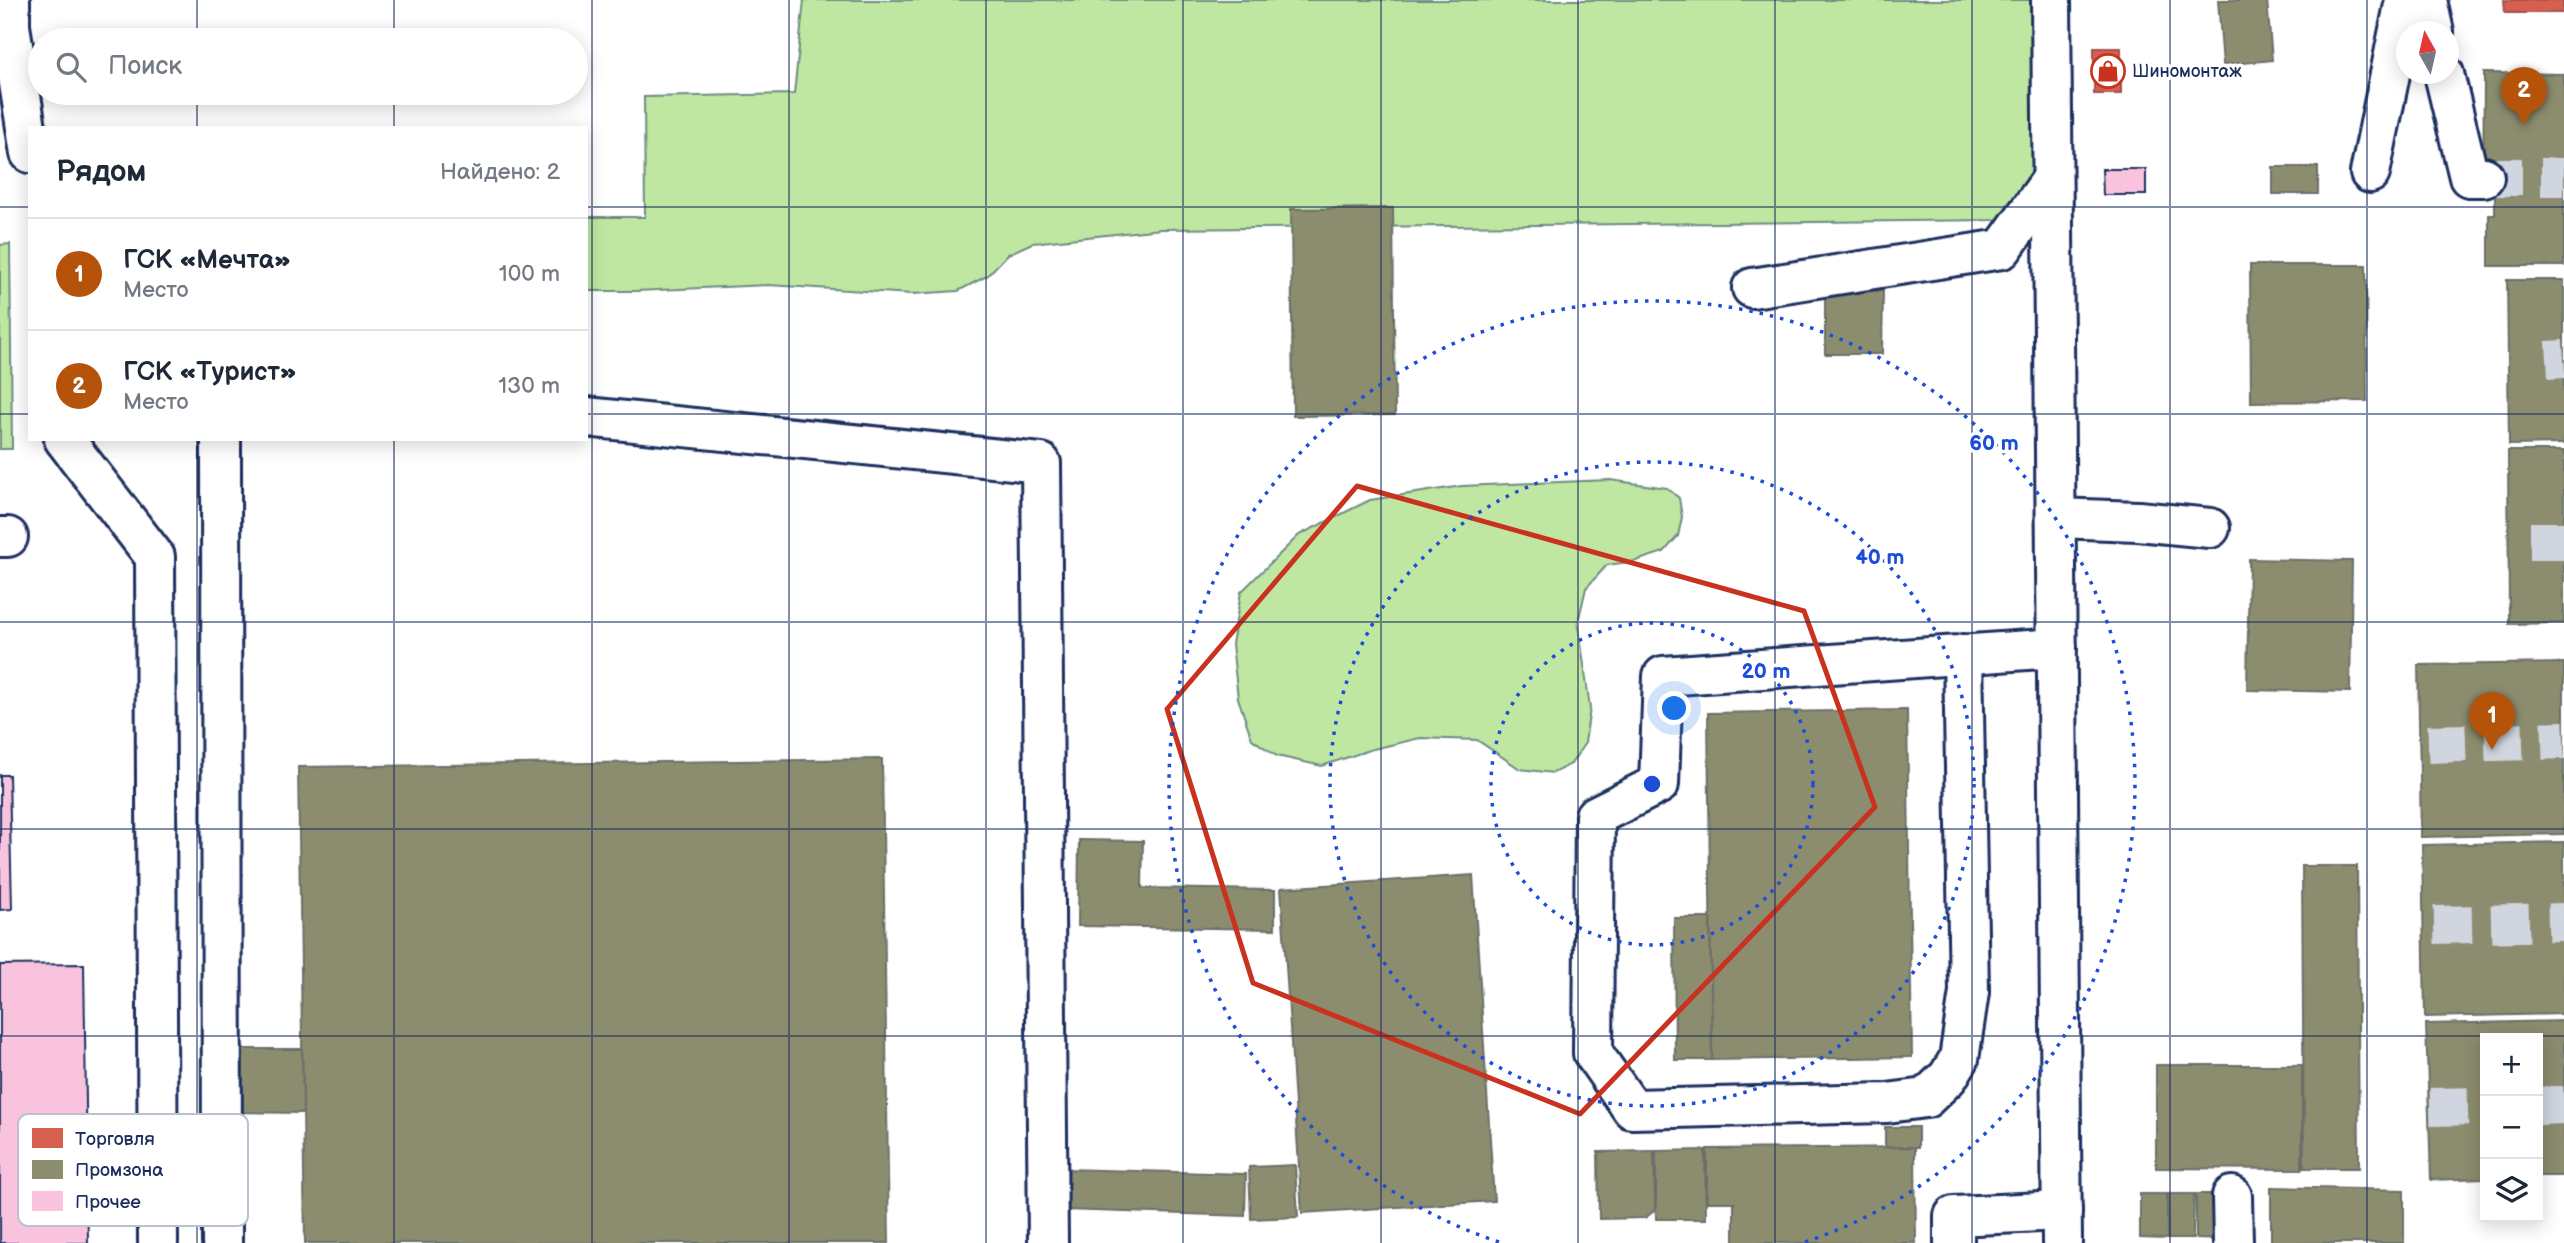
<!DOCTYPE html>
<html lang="ru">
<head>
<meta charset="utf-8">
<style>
  :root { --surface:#fff; --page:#f2f2f3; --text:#1f2937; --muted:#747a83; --line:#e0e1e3; --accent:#b45309 }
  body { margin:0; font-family:"Balsamiq Sans",sans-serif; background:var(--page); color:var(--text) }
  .controls { position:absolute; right:21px; bottom:21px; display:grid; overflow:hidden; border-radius:0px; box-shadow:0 4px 18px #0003 }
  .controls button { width:63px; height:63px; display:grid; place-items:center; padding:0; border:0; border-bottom:2px solid var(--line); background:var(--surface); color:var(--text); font:35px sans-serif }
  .compass { position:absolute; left:2396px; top:21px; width:63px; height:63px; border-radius:50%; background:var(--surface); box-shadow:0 4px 18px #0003; rotate:352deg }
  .you { position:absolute; left:1675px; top:709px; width:24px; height:24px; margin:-18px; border:5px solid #fff; border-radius:50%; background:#1a73e8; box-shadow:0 0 0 10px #1a73e833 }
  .badge { display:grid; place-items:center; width:46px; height:46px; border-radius:50%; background:var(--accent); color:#fff; font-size:23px; font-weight:700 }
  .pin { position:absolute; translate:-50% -58px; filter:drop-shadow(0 2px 4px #0008) }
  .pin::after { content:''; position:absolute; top:37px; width:24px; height:21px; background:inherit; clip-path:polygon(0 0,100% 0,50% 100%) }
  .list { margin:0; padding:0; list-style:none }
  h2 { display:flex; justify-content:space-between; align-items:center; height:91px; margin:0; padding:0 28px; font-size:30px }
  h2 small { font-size:23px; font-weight:400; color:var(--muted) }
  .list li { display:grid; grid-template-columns:46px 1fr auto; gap:21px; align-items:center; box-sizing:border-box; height:112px; padding:0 28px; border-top:2px solid var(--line) }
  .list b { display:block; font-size:26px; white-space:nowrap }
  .list p { margin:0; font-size:23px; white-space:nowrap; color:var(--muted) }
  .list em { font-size:23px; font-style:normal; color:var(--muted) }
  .icon { flex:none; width:38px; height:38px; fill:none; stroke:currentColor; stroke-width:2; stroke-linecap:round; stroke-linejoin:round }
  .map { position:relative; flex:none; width:2564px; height:1243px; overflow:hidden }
  .search { position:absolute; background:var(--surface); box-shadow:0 4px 18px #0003; left:28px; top:28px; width:560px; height:77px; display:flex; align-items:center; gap:18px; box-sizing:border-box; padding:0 24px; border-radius:38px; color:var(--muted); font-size:26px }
  .panel { position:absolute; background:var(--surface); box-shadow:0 4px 18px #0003; left:28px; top:126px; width:560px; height:315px; border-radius:0px }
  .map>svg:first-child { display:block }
  .green { fill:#c0e7a2; stroke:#6e8b80; stroke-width:2 }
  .shops { fill:#d6604d; stroke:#9e5152; stroke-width:2 }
  .industry { fill:#8c8c6e; stroke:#6a7069; stroke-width:2 }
  .building { fill:#fac3dd; stroke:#1b2f5e; stroke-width:2 }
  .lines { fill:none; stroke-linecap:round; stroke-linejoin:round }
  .minor-tunnel { stroke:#d1d5df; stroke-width:38; stroke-dasharray:38 19; stroke-linecap:butt }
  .minor-casing { stroke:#1b2f5e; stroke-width:44 }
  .minor { stroke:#fff; stroke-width:38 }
  .marked { fill:none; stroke:#c8321e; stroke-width:5; stroke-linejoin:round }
  .grid { fill:none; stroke:#1b2f5e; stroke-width:2; stroke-opacity:0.55 }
  .ring { fill:none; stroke:#1d4ed8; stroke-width:3.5; stroke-dasharray:3.5 7 }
  .labels { text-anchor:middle; stroke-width:7; stroke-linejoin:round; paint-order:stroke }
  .poi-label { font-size:18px; fill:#1b2f5e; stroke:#fff; text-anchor:start }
  .key { fill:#fff; stroke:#bbc1cf; stroke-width:2 }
  .key-label { font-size:19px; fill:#1b2f5e }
  .centre { fill:#1d4ed8; stroke:#fff; stroke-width:3.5 }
  .ring-label { font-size:21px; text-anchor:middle; font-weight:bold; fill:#1d4ed8; stroke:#fff; stroke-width:7; stroke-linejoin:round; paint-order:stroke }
</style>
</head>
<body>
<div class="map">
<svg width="2564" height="1243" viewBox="0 0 2564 1243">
  <rect width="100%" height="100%" fill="#fff"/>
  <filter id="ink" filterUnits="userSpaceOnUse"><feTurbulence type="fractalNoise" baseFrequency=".0143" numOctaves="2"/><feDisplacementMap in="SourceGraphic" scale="14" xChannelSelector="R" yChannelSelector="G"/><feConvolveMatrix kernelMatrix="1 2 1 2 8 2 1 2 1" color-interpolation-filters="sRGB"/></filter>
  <g filter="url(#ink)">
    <!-- green -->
    <g class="green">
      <path d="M 804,0 L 2043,0 L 2041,177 L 2006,216 L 1995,220 L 1161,229 L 1032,243 L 1008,254 L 987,276 L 958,291 L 912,294 L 768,285 L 635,291 L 586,291 L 586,217 L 645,217 L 644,97 L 794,94 Z"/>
      <path d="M 10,244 L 12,449 L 0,449 L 0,245 Z"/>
      <path d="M 1610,480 L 1667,488 L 1679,498 L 1682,517 L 1678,536 L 1664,552 L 1636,561 L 1607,565 L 1586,588 L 1578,622 L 1590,708 L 1585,743 L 1571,764 L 1553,773 L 1520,769 L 1477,740 L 1420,738 L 1369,750 L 1322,766 L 1277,756 L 1252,739 L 1238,698 L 1232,644 L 1241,592 L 1299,535 L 1370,500 L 1462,486 Z"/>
    </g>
    <!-- shops -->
    <g class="shops">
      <path d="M 2504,0 L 2563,0 L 2563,13 L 2505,13 Z"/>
      <rect x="2094" y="48" width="27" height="46"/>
    </g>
    <!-- industry -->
    <g class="industry">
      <path d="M 2218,0 L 2267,0 L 2272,60 L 2223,65 Z"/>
      <path d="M 2484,73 L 2564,74 L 2564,266 L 2489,266 L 2489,215 L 2495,215 L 2495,193 L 2483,193 Z"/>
      <rect x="2273" y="167" width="45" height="27"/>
      <path d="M 1393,208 L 1395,415 L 1293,416 L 1291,209 Z"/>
      <path d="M 2250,265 L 2366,265 L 2367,401 L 2251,402 Z"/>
      <path d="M 2507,280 L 2564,280 L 2564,444 L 2509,445 Z"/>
      <path d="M 1825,291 L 1883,291 L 1882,354 L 1825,354 Z"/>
      <path d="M 2508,451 L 2564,451 L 2564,623 L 2509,624 Z"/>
      <path d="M 2249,559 L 2352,561 L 2350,692 L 2247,690 Z"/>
      <path d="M 2564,663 L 2564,834 L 2421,837 L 2418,665 Z"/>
      <path d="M 1907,710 L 1912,1057 L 1712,1060 L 1708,713 Z"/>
      <path d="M 882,759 L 889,1243 L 305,1243 L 298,767 Z"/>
      <path d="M 1079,840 L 1143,841 L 1142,888 L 1275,890 L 1275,929 L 1078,926 Z"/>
      <path d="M 2564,842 L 2564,1014 L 2425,1017 L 2422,845 Z"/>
      <path d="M 2302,866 L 2357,866 L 2359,1168 L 2304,1168 Z"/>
      <path d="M 1473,875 L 1494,1201 L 1302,1213 L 1281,888 Z"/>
      <path d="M 1674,918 L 1710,918 L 1712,1060 L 1675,1060 Z"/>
      <path d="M 2564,1021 L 2564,1176 L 2538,1176 L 2538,1038 L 2485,1038 L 2485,1178 L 2431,1180 L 2426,1024 Z"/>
      <path d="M 230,1049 L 302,1049 L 303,1113 L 230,1112 Z"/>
      <path d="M 2156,1065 L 2302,1065 L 2302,1169 L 2156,1168 Z"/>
      <rect x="1885" y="1127" width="33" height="20"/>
      <path d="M 1915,1147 L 1916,1243 L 1734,1243 L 1734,1202 L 1707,1202 L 1707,1149 Z"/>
      <path d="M 1705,1150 L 1706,1219 L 1656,1219 L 1656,1151 Z"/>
      <path d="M 1654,1151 L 1655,1210 L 1645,1218 L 1599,1219 L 1598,1152 Z"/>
      <path d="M 1295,1165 L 1298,1217 L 1251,1219 L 1249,1167 Z"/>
      <path d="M 1065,1169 L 1246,1174 L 1245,1216 L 1064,1210 Z"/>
      <path d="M 2271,1187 L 2404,1190 L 2404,1243 L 2271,1243 Z"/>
      <path d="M 2140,1194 L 2167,1194 L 2167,1239 L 2140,1238 Z"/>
      <path d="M 2168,1194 L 2194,1194 L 2193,1239 L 2168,1239 Z"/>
      <path d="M 2196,1194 L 2223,1194 L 2222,1240 L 2196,1239 Z"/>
    </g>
    <!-- building -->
    <g class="building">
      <path d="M 2102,169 L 2146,169 L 2146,195 L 2103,195 Z"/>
      <path d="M 0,775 L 9,775 L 12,909 L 0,910 Z"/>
      <path d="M 84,964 L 88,1243 L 0,1243 L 0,965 Z"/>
    </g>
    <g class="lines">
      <!-- minor-tunnel -->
      <g class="minor-tunnel">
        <path d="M 2484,177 L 2564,177"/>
        <path d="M 2547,360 L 2564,359"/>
        <path d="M 2530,541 L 2564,541"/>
        <path d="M 2428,744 L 2564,740"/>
        <path d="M 2434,925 L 2564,922"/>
        <path d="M 2538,1106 L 2564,1105"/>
        <path d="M 2430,1107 L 2485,1106"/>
      </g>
      <!-- minor casing -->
      <g class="minor-casing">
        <g id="minor">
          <path d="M 10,0 L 10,26 L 30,153"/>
          <path d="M 2051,0 L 2062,1243"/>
          <path d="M 2427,0 L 2434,32"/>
          <path d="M 2444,74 L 2469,177 L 2484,177"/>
          <path d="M 2370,173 L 2405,0"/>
          <path d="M 1752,288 L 2002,249 L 2052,179"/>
          <path d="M 586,417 L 1041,463 L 1048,1243"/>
          <path d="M 64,439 L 155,557 L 158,1243"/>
          <path d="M 221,439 L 222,1243"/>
          <path d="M 2056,518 L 2138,521 L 2210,528"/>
          <path d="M 0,537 L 8,537"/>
          <path d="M 1963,654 L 1969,992 L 1959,1059 L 1948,1077 L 1926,1098 L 1887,1103 L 1632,1109 L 1593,1053 L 1595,816 L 1659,784 L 1663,676 L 2057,648"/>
          <path d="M 2232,1196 L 2233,1243"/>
          <path d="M 1954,1243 L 1954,1216 L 2062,1211"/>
        </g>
      </g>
      <!-- minor -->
      <use href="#minor" class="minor"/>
    </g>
  </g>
  <!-- marked area -->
  <path class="marked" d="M 1357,486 L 1804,611 L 1875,807 L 1580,1114 L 1253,983 L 1167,709 Z"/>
  <!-- grid -->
  <path class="grid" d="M 197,0 L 197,40M 394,0 L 394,40M 592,0 L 592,1243M 789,0 L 789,1243M 986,0 L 986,1243M 1183,0 L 1183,1243M 1381,0 L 1381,1243M 1578,0 L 1578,1243M 1775,0 L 1775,1243M 1972,0 L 1972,1243M 2170,0 L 2170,1243M 2367,0 L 2367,1243M 197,93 L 197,128M 394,93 L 394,128M 0,207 L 30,207M 586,207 L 2564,207M 0,414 L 30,414M 586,414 L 2564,414M 197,439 L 197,1243M 394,439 L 394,1243M 0,622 L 2564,622M 0,829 L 2564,829M 0,1036 L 2564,1036"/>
  <!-- distance rings -->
  <g class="ring">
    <circle cx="1652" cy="784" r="161"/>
    <circle cx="1652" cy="784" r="322"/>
    <path d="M1499 1242A483 483 0 1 1 1805 1242"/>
  </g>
  <!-- icons -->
  <defs>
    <g id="shop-ring" transform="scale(1.75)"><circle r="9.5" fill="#fff" stroke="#c8321e" stroke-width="1.5"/><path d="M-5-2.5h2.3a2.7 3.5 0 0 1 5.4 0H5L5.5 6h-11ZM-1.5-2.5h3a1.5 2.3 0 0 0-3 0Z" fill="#c8321e"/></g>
  </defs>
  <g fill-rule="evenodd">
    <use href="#shop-ring" x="2108" y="71"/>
  </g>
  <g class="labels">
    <!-- poi labels -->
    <g class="poi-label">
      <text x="2132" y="77">Шиномонтаж</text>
    </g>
  </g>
  <!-- legend -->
  <rect x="18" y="1114" width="230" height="112" rx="10" class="key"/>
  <rect x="32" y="1128" width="31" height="20" fill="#d6604d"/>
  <rect x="32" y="1160" width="31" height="19" fill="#8c8c6e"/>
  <rect x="32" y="1191" width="31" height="20" fill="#fac3dd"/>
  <g class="key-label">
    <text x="75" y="1145">Торговля</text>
    <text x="75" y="1176">Промзона</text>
    <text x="75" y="1208">Прочее</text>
  </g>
  <circle cx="1652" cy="784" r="10" class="centre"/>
  <g class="ring-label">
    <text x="1994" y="450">60 m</text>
    <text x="1880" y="564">40 m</text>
    <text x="1766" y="678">20 m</text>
  </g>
</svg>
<div class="controls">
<button>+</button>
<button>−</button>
<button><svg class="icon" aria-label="layers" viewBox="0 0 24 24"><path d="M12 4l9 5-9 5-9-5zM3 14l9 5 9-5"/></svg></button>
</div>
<svg class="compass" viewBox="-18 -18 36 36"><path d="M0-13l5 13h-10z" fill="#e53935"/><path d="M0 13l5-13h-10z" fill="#747a83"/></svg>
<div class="you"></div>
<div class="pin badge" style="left:2492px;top:750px">1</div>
<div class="pin badge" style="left:2524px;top:125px">2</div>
<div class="search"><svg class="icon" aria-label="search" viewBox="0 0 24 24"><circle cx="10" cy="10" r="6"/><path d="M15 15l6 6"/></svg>Поиск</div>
<section class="panel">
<h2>Рядом<small>Найдено: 2</small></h2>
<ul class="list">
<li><span class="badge">1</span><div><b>ГСК «Мечта»</b><p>Место</p></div><em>100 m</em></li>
<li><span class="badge">2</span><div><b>ГСК «Турист»</b><p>Место</p></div><em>130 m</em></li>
</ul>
</section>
</div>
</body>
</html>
